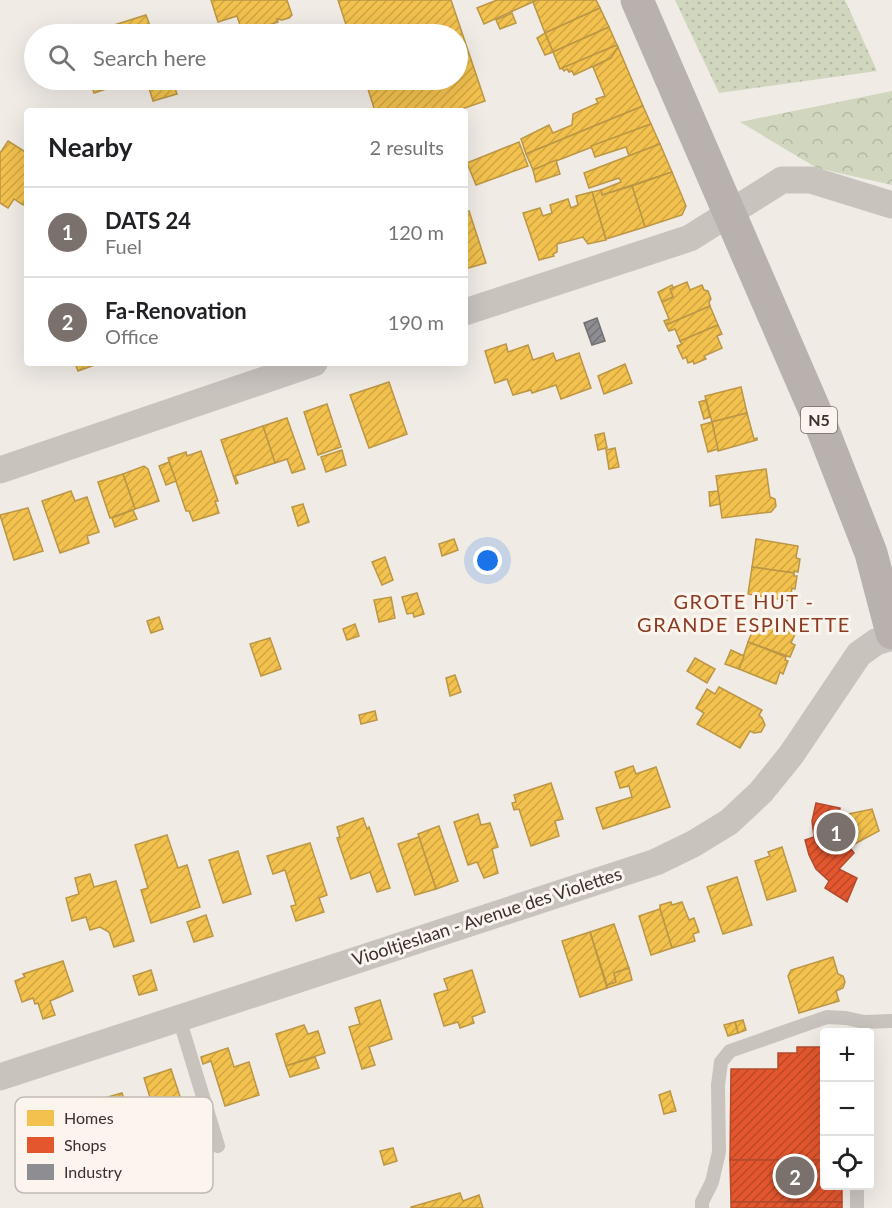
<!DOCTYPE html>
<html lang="en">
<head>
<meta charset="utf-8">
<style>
  :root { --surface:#fff; --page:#f2f2f2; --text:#202124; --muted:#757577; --line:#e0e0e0; --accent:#7a716c }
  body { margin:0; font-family:Lato,sans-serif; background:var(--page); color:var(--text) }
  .controls { position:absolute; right:18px; bottom:18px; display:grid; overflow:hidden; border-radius:6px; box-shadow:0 6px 24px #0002 }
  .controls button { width:54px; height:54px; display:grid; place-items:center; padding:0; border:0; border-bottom:2px solid var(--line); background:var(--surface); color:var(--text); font:30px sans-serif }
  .you { position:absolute; left:488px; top:561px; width:21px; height:21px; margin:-15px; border:4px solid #fff; border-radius:50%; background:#1a73e8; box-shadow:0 0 0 9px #1a73e833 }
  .badge { display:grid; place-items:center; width:39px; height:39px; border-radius:50%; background:var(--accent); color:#fff; font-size:20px; font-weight:700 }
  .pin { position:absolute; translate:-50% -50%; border:3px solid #fff; box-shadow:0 2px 6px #0006 }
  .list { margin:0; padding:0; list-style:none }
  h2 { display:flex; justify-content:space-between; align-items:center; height:78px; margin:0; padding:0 24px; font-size:26px }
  h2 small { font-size:20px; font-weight:400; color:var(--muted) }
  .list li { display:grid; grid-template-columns:39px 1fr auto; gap:18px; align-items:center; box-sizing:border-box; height:90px; padding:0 24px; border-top:2px solid var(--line) }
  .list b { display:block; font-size:22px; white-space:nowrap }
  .list p { margin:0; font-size:20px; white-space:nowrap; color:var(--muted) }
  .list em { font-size:20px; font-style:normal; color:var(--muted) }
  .icon { flex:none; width:33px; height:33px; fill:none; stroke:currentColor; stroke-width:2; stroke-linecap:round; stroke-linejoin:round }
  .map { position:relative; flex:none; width:892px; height:1208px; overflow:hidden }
  .search { position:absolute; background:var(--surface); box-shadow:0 6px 24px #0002; left:24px; top:24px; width:444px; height:66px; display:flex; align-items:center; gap:15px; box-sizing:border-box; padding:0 21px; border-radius:33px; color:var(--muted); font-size:22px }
  .panel { position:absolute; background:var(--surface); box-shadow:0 6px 24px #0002; left:24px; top:108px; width:444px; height:258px; border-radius:6px }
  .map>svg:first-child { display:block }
  .grass { fill:url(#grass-dots) }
  .forest { fill:url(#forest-crowns) }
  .homes { fill:url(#homes-hatch); stroke:#bb9644; stroke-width:1.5 }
  .shops { fill:url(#shops-hatch); stroke:#b14b2d; stroke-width:1.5 }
  .industry { fill:url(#industry-hatch); stroke:#747173; stroke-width:1.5 }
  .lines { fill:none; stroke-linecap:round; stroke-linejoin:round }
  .service { stroke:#c9c3be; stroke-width:14 }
  .minor { stroke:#c9c3be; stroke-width:27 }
  .primary { stroke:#b8b1ad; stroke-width:33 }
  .labels { text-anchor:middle; stroke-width:6; stroke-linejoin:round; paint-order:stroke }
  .shield { fill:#fbf5ee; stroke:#756b66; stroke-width:1.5 }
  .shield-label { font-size:16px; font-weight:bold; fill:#3b302b }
  .street-label { font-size:18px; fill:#3b302b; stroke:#fbf5ee }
  .neighbourhood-label { font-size:20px; letter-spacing:1.5px; fill:#8c3b22; stroke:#fbf5ee }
  .key { fill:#fbf5ee; stroke:#c1bab4; stroke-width:1.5 }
  .key-label { font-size:16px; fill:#3b302b }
</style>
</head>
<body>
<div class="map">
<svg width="892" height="1208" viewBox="0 0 892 1208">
  <defs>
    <pattern id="grass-dots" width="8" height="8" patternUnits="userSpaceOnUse" patternTransform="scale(1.5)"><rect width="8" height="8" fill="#d1d6bf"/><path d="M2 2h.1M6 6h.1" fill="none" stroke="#b4b8a4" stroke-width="1.8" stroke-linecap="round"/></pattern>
    <pattern id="forest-crowns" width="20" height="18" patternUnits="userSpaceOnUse" patternTransform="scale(1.5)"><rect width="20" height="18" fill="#d1d6bf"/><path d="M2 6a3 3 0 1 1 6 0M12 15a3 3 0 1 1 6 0" fill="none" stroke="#b4b8a4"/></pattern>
    <pattern id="homes-hatch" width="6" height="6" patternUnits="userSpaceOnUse" patternTransform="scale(1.5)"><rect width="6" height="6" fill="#f2c14e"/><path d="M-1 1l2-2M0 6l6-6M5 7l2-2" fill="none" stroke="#d0a644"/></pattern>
    <pattern id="shops-hatch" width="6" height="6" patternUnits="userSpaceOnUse" patternTransform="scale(1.5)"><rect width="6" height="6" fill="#e4572e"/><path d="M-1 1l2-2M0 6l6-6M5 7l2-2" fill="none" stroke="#ba4827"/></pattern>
    <pattern id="industry-hatch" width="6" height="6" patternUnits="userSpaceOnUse" patternTransform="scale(1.5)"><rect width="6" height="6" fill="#8d8d92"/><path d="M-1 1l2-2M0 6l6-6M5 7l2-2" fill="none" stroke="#747477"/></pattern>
  </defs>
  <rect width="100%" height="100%" fill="#f0ebe5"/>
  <!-- grass -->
  <path class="grass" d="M 675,0 L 845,0 L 877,71 L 719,93 Z"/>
  <!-- forest -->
  <path class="forest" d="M 892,91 L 892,185 L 817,168 L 740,122 Z"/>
  <!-- homes -->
  <g class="homes">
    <path d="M 211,0 L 287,0 L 292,15 L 289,18 L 282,20 L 277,19 L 278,22 L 257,29 L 255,26 L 254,30 L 246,33 L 242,31 L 237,16 L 218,22 Z"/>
    <path d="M 338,0 L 451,0 L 485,101 L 456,111 L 375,111 L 365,80 L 458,80 L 458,34 L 349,34 Z"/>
    <path d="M 497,0 L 537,0 L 484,24 L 477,8 Z"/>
    <path d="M 537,0 L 596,0 L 600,8 L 545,33 L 533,2 Z"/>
    <path d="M 600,8 L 609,27 L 553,52 L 545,33 Z"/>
    <path d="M 512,13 L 516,23 L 500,29 L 496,20 Z"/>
    <path d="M 146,15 L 153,34 L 93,34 L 92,32 Z"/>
    <path d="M 609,27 L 617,45 L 560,69 L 553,52 Z"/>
    <path d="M 545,33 L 553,52 L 545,55 L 537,38 Z"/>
    <path d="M 617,45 L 618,47 L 611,58 L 574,75 L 572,71 L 569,72 L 567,69 L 564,71 L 562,68 Z"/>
    <path d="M 618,47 L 643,106 L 526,154 L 521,139 L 549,125 L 553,133 L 572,125 L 573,114 L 598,103 L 596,99 L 605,96 L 593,67 L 611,58 Z"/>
    <path d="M 90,80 L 106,80 L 109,88 L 94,93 Z"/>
    <path d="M 163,80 L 172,80 L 177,94 L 153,101 L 148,85 Z"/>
    <path d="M 643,106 L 651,124 L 533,170 L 526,154 Z"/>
    <path d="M 651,124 L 660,144 L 629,156 L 626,147 L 595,157 L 591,146 Z"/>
    <path d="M 8,141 L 27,153 L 27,198 L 23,205 L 14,199 L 8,208 L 0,203 L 0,153 Z"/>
    <path d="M 519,142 L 528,166 L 476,185 L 467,163 Z"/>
    <path d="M 660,144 L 672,172 L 602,195 L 601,190 L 621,182 L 619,178 L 589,188 L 584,173 Z"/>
    <path d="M 556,160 L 560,174 L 536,182 L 533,170 Z"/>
    <path d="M 672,172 L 686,206 L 682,215 L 645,227 L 632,186 Z"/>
    <path d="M 632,186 L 645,227 L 606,239 L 592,192 L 601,190 L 602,195 Z"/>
    <path d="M 592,192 L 606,240 L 588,244 L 583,237 L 557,244 L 557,252 L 553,254 L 554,256 L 539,260 L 523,213 L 540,208 L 543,216 L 552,213 L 550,205 L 568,199 L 571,208 L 578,205 L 576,196 Z"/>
    <path d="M 469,211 L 486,263 L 465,269 L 465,212 Z"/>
    <path d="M 687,282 L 690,290 L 702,285 L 704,290 L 708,291 L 711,299 L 709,302 L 710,306 L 666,325 L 664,321 L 669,319 L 662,302 L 673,297 L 670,289 Z"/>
    <path d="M 672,285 L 673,288 L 670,289 L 673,297 L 662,302 L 658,292 Z"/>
    <path d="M 710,306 L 718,325 L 680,341 L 675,329 L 669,331 L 666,325 Z"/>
    <path d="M 718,325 L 722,334 L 717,336 L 722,348 L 704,356 L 706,359 L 694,364 L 693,361 L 688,363 L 686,357 L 683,359 L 677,346 L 682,344 L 680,341 Z"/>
    <path d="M 506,344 L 508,352 L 528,345 L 533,360 L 553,353 L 556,361 L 579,353 L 591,388 L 561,399 L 556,385 L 532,393 L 531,390 L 513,395 L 507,379 L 495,383 L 485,351 Z"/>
    <path d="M 75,363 L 100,363 L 78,371 Z"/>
    <path d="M 625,364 L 632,383 L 604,394 L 598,376 Z"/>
    <path d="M 389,382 L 407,434 L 369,448 L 350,395 Z"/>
    <path d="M 741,387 L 747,413 L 712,422 L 705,396 Z"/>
    <path d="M 706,400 L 710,417 L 704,419 L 699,402 Z"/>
    <path d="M 327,404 L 341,447 L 318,455 L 304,412 Z"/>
    <path d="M 747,413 L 754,439 L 757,438 L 757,440 L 718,451 L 712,422 Z"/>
    <path d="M 287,418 L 305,469 L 292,473 L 287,459 L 275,463 L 263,426 Z"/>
    <path d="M 712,422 L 718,449 L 708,452 L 701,425 Z"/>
    <path d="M 263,426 L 275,463 L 235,476 L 238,483 L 236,484 L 221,440 Z"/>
    <path d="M 604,433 L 607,448 L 598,450 L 595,435 Z"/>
    <path d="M 615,448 L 619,467 L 609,469 L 606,450 Z"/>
    <path d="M 342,450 L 346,465 L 326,472 L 321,457 Z"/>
    <path d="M 201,451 L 218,501 L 215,501 L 219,513 L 193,521 L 189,511 L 186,511 L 168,458 L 186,452 L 187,456 Z"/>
    <path d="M 169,462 L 176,481 L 166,485 L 159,466 Z"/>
    <path d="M 144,466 L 148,469 L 159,501 L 135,509 L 123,474 Z"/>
    <path d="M 766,469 L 770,497 L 775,499 L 776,506 L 771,512 L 722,518 L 716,476 Z"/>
    <path d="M 123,474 L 135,509 L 110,518 L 98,482 Z"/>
    <path d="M 71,491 L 75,501 L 87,497 L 99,532 L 87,536 L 89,543 L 60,553 L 42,501 Z"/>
    <path d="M 718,491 L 720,504 L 710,506 L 709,492 Z"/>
    <path d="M 303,504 L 309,522 L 298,526 L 292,507 Z"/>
    <path d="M 28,508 L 43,551 L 14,560 L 0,515 Z"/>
    <path d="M 133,510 L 137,519 L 115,527 L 112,518 Z"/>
    <path d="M 454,539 L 458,550 L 442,556 L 439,544 Z"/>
    <path d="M 756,539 L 798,546 L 796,558 L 800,559 L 798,572 L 794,571 L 794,573 L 752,567 Z"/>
    <path d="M 385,557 L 393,580 L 382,585 L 372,562 Z"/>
    <path d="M 752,567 L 794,573 L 794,576 L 797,576 L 795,589 L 792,588 L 790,601 L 748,594 Z"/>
    <path d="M 417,593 L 424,614 L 414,617 L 413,613 L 407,614 L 402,597 Z"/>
    <path d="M 391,597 L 395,618 L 379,622 L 374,600 Z"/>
    <path d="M 159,617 L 163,629 L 151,633 L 147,621 Z"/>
    <path d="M 758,617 L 796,632 L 791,643 L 795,645 L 790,657 L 748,642 Z"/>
    <path d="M 355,624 L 359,636 L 347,640 L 343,629 Z"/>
    <path d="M 270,638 L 281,669 L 261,676 L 250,644 Z"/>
    <path d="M 748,642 L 786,657 L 785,660 L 788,661 L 783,674 L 780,672 L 776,684 L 739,669 Z"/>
    <path d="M 731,650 L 744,656 L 739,669 L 725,664 Z"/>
    <path d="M 695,658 L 715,669 L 707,683 L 687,671 Z"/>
    <path d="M 455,675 L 461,692 L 450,696 L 446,678 Z"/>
    <path d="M 719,687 L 762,710 L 759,715 L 762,718 L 765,725 L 761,732 L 754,733 L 750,731 L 740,748 L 697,724 L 704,713 L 696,708 L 707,689 L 715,694 Z"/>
    <path d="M 375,711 L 377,720 L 361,724 L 359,715 Z"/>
    <path d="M 633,766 L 636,774 L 656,767 L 670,807 L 603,829 L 596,808 L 632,797 L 629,786 L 620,788 L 615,772 Z"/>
    <path d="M 551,783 L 563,819 L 555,821 L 559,836 L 531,846 L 519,809 L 514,810 L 512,803 L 516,802 L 514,795 Z"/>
    <path d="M 872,809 L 879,831 L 849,847 L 845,841 L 849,840 L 843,819 L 838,821 L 839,816 Z"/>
    <path d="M 478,814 L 481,825 L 490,823 L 498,847 L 492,849 L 498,873 L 484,878 L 477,862 L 468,865 L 454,822 Z"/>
    <path d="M 363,818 L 367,829 L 369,827 L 390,888 L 377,892 L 370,872 L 351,879 L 337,838 L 340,837 L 337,827 Z"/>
    <path d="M 439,826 L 458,881 L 436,889 L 418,834 Z"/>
    <path d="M 167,835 L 178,868 L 187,865 L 200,907 L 151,923 L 141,890 L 148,888 L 135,845 Z"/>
    <path d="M 419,837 L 436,889 L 415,895 L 398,844 Z"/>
    <path d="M 310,843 L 327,895 L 319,898 L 324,912 L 296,921 L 291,906 L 296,905 L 285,870 L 273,874 L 267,856 Z"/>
    <path d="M 782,847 L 796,891 L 767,900 L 755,861 L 770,856 L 768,852 Z"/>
    <path d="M 238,851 L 251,894 L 223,903 L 209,860 Z"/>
    <path d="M 90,874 L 94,887 L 116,881 L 134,941 L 114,947 L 109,932 L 100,927 L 90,930 L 86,917 L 72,921 L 66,898 L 79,894 L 75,878 Z"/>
    <path d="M 737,877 L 752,925 L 723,934 L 707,887 Z"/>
    <path d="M 671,902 L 672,905 L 682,902 L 689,920 L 694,918 L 699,932 L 693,934 L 695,941 L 672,948 L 660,909 L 660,905 Z"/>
    <path d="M 660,909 L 672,948 L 651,955 L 639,916 Z"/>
    <path d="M 206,915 L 213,936 L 194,942 L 187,922 Z"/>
    <path d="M 614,924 L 629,968 L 614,973 L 616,982 L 607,985 L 590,932 Z"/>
    <path d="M 590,932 L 607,988 L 580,997 L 562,941 Z"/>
    <path d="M 833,957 L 838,974 L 843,976 L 845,982 L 843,988 L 836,991 L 839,1001 L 799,1013 L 788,976 L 791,970 Z"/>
    <path d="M 63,961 L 73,991 L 50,1001 L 55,1015 L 43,1019 L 38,1003 L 35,1004 L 33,998 L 22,1002 L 15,981 L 25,977 L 23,974 Z"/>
    <path d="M 629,968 L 632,980 L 607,988 L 607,985 L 616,982 L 614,973 Z"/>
    <path d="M 151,970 L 157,990 L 139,995 L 133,976 Z"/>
    <path d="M 472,970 L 485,1012 L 472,1017 L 474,1023 L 460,1028 L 458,1022 L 444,1026 L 434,994 L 448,990 L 444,979 Z"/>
    <path d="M 380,1000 L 392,1039 L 369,1047 L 375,1065 L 362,1069 L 349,1027 L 360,1024 L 355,1008 Z"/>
    <path d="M 743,1020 L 746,1030 L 738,1033 L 735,1022 Z"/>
    <path d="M 735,1022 L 738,1033 L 728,1036 L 724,1025 Z"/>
    <path d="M 304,1025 L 308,1034 L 318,1031 L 325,1053 L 286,1066 L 276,1034 Z"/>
    <path d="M 228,1048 L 234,1067 L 249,1062 L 259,1095 L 225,1106 L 211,1061 L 203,1064 L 201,1057 Z"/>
    <path d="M 315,1057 L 319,1068 L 290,1077 L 286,1066 Z"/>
    <path d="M 171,1069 L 190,1127 L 162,1136 L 144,1078 Z"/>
    <path d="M 670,1091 L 676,1111 L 664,1114 L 659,1095 Z"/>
    <path d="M 122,1093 L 140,1147 L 79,1167 L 68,1133 L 79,1130 L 78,1126 L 114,1114 L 108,1097 Z"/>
    <path d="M 393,1148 L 397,1161 L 384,1165 L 380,1151 Z"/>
    <path d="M 460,1193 L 463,1201 L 479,1195 L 483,1208 L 411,1208 L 411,1207 Z"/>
  </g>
  <!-- shops -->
  <g class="shops">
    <path d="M 816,803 L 840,808 L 838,821 L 843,819 L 849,840 L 845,841 L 854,853 L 839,869 L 857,878 L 847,902 L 825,888 L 829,881 L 816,869 L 809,855 L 805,840 L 814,837 L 812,821 Z"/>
    <path d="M 797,1047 L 824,1047 L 824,1160 L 730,1160 L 731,1069 L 778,1069 L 778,1053 L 797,1053 Z"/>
    <path d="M 730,1160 L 824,1160 L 824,1186 L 842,1186 L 842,1202 L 731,1202 Z"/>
    <rect x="731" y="1202" width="111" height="6"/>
  </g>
  <!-- industry -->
  <path class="industry" d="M 597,318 L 605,341 L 592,345 L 584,323 Z"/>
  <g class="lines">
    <!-- service -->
    <g class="service">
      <path d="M 179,1018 L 218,1146"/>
      <path d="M 857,1186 L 857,1208"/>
      <path d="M 702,1208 L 702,1202 L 712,1182 L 719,1152 L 718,1085 L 721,1062 L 730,1051 L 827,1017 L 846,1018 L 864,1022 L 892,1021"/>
    </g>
    <!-- minor -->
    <g class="minor">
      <path d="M 465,312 L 690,238 L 782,180 L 811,180 L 892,205"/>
      <path d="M 0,470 L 314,363"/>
      <path d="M 0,1077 L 656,862 L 693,844 L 729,822 L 761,792 L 791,755 L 859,654 L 876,642 L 892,637"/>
    </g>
    <!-- primary -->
    <path class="primary" d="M 637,0 L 819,420 L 871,553 L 892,633"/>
  </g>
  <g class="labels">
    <!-- shield labels -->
    <rect class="shield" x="801" y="407" width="36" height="26" rx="4.5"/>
    <g class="shield-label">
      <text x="819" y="426">N5</text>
    </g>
    <!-- street labels -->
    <g class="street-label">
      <text transform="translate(487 917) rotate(-18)" y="6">Viooltjeslaan - Avenue des Violettes</text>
    </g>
    <!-- neighbourhood labels -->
    <g class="neighbourhood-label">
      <text x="744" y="609">GROTE HUT -<tspan x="744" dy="23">GRANDE ESPINETTE</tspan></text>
    </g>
  </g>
  <!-- legend -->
  <rect x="15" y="1097" width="198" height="96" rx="9" class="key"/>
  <rect x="27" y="1110" width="27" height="16" fill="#f2c14e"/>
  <rect x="27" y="1137" width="27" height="16" fill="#e4572e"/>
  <rect x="27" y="1164" width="27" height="16" fill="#8d8d92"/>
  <g class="key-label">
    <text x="64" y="1124">Homes</text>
    <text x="64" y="1151">Shops</text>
    <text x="64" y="1178">Industry</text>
  </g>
</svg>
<div class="controls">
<button>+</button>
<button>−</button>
<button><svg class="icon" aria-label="locate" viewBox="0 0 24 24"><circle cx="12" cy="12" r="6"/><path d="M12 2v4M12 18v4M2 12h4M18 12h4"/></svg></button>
</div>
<div class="you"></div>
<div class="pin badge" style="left:836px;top:832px">1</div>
<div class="pin badge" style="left:795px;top:1176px">2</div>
<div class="search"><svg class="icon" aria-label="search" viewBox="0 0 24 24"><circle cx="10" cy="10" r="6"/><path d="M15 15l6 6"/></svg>Search here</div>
<section class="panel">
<h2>Nearby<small>2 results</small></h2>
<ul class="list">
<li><span class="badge">1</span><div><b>DATS 24</b><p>Fuel</p></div><em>120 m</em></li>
<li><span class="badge">2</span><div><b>Fa-Renovation</b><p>Office</p></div><em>190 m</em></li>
</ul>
</section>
</div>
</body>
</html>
